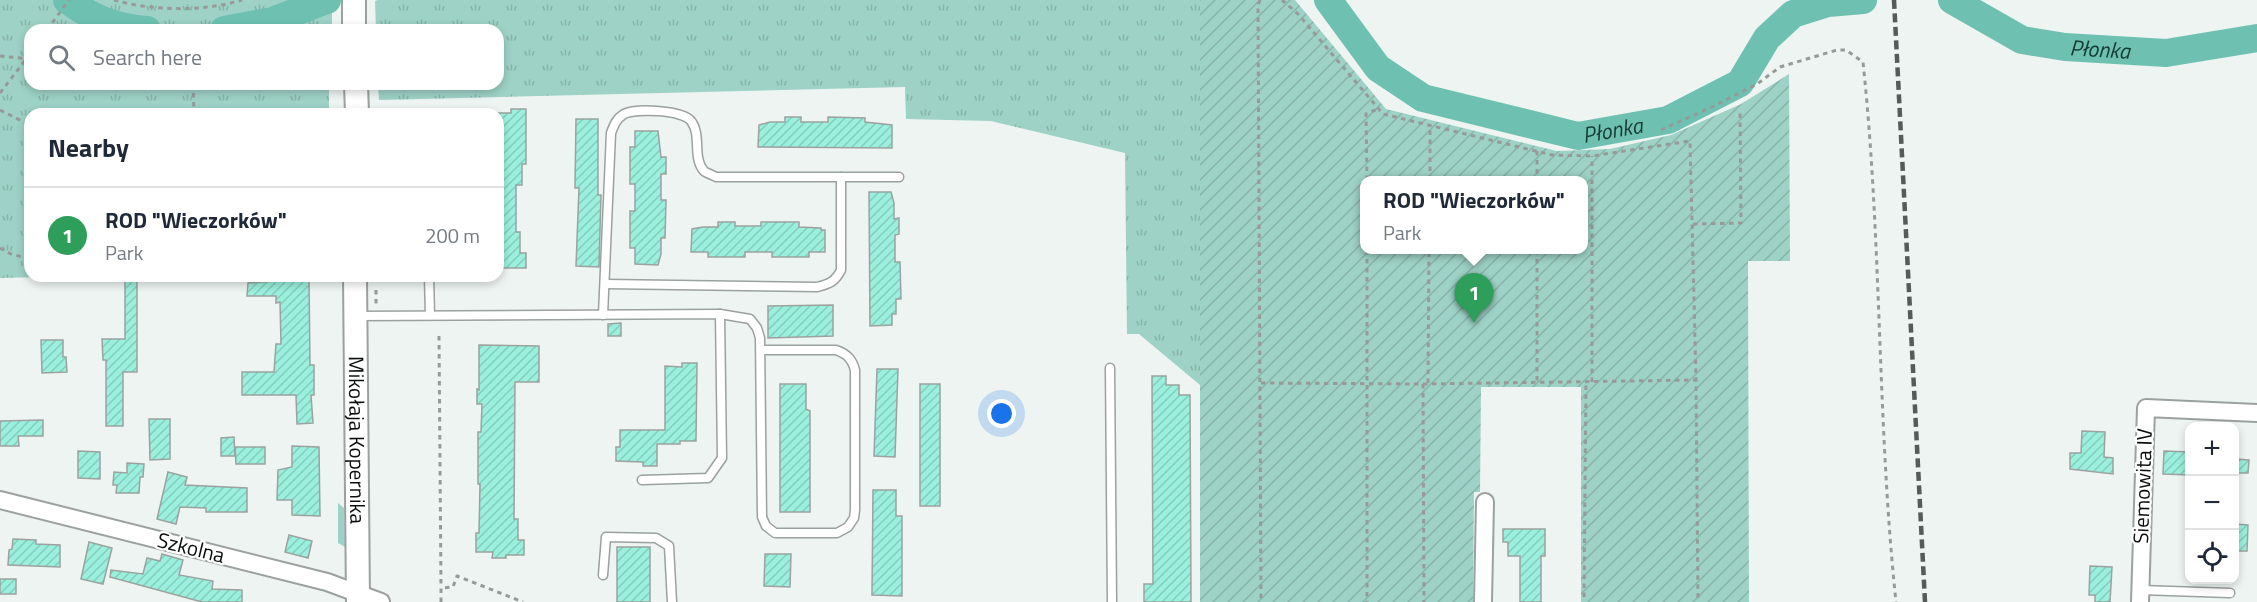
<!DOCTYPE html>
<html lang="en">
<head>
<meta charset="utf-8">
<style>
  :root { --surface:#fff; --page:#f6f6f7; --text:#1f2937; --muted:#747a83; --line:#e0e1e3; --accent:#9c369a }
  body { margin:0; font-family:"Titillium Web",sans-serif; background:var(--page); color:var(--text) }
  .controls { position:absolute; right:18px; bottom:18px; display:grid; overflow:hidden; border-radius:12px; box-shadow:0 3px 9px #0003 }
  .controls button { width:54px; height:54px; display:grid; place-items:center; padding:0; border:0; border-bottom:2px solid var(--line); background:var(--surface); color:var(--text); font:30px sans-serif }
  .you { position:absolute; left:1002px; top:414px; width:21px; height:21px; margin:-15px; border:4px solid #fff; border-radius:50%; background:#1a73e8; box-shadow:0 0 0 9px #1a73e833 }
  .badge { display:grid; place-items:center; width:39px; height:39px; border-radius:50%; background:var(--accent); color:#fff; font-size:20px; font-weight:700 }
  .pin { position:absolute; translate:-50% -50px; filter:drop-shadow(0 2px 3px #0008) }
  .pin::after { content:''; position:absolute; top:32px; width:21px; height:18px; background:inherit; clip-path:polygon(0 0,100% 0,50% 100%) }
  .popup { position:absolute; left:1360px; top:176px; width:228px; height:78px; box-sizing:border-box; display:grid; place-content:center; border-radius:12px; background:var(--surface); filter:drop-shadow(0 2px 4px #0005); font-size:20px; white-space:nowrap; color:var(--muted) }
  .popup b { font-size:22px; color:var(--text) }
  .popup::after { content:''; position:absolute; left:50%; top:100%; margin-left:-12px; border:12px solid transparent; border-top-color:var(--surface) }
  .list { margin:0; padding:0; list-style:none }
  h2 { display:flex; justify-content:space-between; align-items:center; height:78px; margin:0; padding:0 24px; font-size:26px }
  h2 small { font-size:20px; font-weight:400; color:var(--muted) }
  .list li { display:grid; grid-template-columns:39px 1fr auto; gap:18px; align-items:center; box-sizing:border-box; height:96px; padding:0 24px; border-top:2px solid var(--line) }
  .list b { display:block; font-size:22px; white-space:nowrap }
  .list p { margin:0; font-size:20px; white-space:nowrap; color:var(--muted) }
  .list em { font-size:20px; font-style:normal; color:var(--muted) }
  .icon { flex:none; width:33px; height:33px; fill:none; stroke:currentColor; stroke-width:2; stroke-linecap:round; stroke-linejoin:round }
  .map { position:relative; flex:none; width:2257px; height:602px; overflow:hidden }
  .search { position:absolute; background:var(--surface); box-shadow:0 3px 9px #0003; left:24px; top:24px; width:480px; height:66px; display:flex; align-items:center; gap:15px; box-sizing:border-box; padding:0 21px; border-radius:18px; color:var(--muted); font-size:22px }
  .panel { position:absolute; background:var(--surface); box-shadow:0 3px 9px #0003; left:24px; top:108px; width:480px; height:174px; border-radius:18px }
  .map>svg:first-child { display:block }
  .grass { fill:#9ed2c6 }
  .park { fill:url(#park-tufts) }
  .garden { fill:url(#garden-furrows); fill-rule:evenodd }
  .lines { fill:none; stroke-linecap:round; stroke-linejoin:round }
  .river { stroke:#6ec1b0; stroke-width:28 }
  .building { fill:url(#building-hatch); stroke:#9ba2a0; stroke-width:1.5 }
  .lane-casing { stroke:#9aa19f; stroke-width:11 }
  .street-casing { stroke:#9aa19f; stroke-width:20 }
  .secondary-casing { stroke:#9aa19f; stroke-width:26 }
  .path { stroke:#969b9a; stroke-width:3; stroke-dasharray:4.5 4.5; stroke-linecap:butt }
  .lane { stroke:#fff; stroke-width:8 }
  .street { stroke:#fff; stroke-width:16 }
  .secondary { stroke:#fff; stroke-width:22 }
  .rail { stroke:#565a59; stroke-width:4.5; stroke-dasharray:9 4.5; stroke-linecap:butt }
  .labels { text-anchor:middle; stroke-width:4.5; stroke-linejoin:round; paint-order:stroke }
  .street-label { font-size:21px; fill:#0b0d0d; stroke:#fff }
  .water-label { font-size:22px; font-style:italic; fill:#143b34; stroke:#fff }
</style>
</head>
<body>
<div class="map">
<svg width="2257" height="602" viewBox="0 0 2257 602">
  <defs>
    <pattern id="park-tufts" width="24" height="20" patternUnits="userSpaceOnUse" patternTransform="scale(1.5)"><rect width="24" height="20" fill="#9ed2c6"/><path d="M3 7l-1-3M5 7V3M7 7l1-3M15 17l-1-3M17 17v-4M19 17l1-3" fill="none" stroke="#87b3a9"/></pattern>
    <pattern id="garden-furrows" width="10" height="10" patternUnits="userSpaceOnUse" patternTransform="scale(1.5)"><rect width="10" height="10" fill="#9ed2c6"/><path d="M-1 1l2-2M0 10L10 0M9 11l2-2" fill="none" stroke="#87b3a9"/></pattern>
    <pattern id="building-hatch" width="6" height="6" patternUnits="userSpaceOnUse" patternTransform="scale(1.5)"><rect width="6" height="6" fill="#9bf0dd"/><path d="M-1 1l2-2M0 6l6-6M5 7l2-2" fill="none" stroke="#84cdbc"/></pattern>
  </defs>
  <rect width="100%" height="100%" fill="#edf4f2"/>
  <!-- grass -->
  <path class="grass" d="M 338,503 L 344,508 L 345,547 L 338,543 Z"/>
  <!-- park -->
  <g class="park">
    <path d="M 0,0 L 332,0 L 332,30 L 30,30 L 30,84 L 329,84 L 329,114 L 30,114 L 30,276 L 87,276 L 0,278 Z"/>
    <path d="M 378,0 L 1200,0 L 1200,385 L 1139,334 L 1127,334 L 1125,153 L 991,121 L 906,119 L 905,87 L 379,100 L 378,84 L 498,84 L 498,30 L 376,30 L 375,1 Z"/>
  </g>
  <!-- garden -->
  <path class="garden" d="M 1200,0 L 1295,0 L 1386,109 L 1557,151 L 1610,149 L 1671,135 L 1741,104 L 1789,74 L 1790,261 L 1748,261 L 1749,602 L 1581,602 L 1581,387 L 1481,387 L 1480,492 L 1474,492 L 1473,602 L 1200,602 ZM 1364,180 L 1583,180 L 1583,250 L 1364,250 Z"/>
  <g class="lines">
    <!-- river -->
    <g class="river">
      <path d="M 67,0 C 93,19 115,27 147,30"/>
      <path id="s1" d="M 1328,0 L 1378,68 L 1423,98 L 1578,136 L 1668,120 L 1740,83 L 1767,38 L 1793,14 L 1828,3 L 1863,0"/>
      <path id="s2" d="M 1952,0 L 2022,40 L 2065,47 L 2166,53 L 2257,38"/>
      <path d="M 224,30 L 272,21 L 327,0"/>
    </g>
  </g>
  <!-- building -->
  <g class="building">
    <path d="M 511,109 L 526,109 L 526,164 L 522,164 L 522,185 L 516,185 L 516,232 L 520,232 L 520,253 L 526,253 L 526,268 L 498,268 L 498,113 L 511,113 Z"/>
    <path d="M 785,117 L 801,117 L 801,122 L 828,122 L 828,117 L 865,118 L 865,122 L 892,125 L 892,148 L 758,147 L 759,125 L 770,122 L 785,122 Z"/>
    <path d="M 576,119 L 598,119 L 598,195 L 601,195 L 599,267 L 576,266 L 579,188 L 575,188 Z"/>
    <path d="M 635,131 L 658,131 L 661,157 L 666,157 L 666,174 L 661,174 L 661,200 L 666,200 L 665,238 L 661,238 L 661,254 L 658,265 L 635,264 L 635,248 L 630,248 L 630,211 L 635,211 L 635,184 L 630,184 L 630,147 L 635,147 Z"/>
    <path d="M 869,192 L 891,192 L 894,203 L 894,219 L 899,218 L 899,234 L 895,235 L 895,262 L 900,262 L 901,299 L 896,299 L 896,314 L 892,314 L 892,325 L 870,326 Z"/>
    <path d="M 718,222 L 735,222 L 735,226 L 761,226 L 761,222 L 799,222 L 799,227 L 821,228 L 821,230 L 825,230 L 825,252 L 809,252 L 809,257 L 772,257 L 772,252 L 745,252 L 745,257 L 708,257 L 708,252 L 691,252 L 692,229 L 703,227 L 718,227 Z"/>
    <path d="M 125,279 L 137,279 L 137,372 L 123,372 L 123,426 L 106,426 L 106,360 L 103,360 L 102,339 L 125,339 Z"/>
    <path d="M 292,280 L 309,281 L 310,365 L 314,365 L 314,395 L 311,395 L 313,423 L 297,424 L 296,395 L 242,395 L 242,372 L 274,372 L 276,344 L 281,344 L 280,302 L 276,303 L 276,296 L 247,296 L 248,283 Z"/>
    <path d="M 833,305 L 833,336 L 768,338 L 768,306 Z"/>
    <path d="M 621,323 L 621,336 L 608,336 L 608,324 Z"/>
    <path d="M 41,340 L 63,340 L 63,357 L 66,357 L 67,372 L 42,373 Z"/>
    <path d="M 479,345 L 539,346 L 539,382 L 515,382 L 514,519 L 518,519 L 518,540 L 524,540 L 524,555 L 506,555 L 506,558 L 492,558 L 493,552 L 476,552 L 476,533 L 479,533 L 480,484 L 478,484 L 478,432 L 481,432 L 482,404 L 477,404 L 477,389 L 479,390 Z"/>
    <path d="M 682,363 L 697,363 L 696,441 L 680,441 L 680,444 L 657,444 L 657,466 L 643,466 L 643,462 L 616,461 L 616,447 L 620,447 L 620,430 L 665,430 L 665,366 L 682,367 Z"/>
    <path d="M 877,369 L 898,369 L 895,457 L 874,456 Z"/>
    <path d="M 1152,376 L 1166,376 L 1166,385 L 1179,385 L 1179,395 L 1190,395 L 1191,602 L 1144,602 L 1144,584 L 1153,584 Z"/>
    <path d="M 780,384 L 806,384 L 806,409 L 810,411 L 810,512 L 780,512 Z"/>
    <rect x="920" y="384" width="20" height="122"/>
    <path d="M 149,419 L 170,419 L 170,459 L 150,460 Z"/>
    <path d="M 43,420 L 43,436 L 18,436 L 19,446 L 0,446 L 0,421 Z"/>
    <path d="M 2082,431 L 2105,432 L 2104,457 L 2113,458 L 2113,474 L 2070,469 L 2070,453 L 2081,453 Z"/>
    <path d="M 234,437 L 235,456 L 221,456 L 221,438 Z"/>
    <path d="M 292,446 L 319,447 L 320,516 L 292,515 L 292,500 L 277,500 L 278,470 L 292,467 Z"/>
    <path d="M 235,447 L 265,447 L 265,464 L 236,464 Z"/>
    <path d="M 78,451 L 100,452 L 100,479 L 78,478 Z"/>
    <path d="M 2164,451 L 2190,452 L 2190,475 L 2163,474 Z"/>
    <path d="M 2235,459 L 2249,460 L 2248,473 L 2235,473 Z"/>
    <path d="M 127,463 L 144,464 L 143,477 L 140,477 L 139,493 L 116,493 L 117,485 L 113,485 L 114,472 L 127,473 Z"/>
    <path d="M 168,472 L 187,477 L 185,485 L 247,488 L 247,512 L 206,512 L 206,508 L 180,507 L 176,524 L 157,519 Z"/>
    <path d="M 873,490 L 896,490 L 896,516 L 902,516 L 902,596 L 872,595 Z"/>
    <path d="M 2235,524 L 2248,525 L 2247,551 L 2235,551 Z"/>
    <path d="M 1503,529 L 1545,529 L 1545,556 L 1541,556 L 1541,602 L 1520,602 L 1520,556 L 1508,556 L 1508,542 L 1503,542 Z"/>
    <path d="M 289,535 L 312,541 L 308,558 L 285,552 Z"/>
    <path d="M 13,539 L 36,540 L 36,544 L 60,545 L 60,567 L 8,565 L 9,550 L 12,549 Z"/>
    <path d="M 89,542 L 112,548 L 103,584 L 81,579 Z"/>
    <rect x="617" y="547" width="33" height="55"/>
    <path d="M 162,554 L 183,560 L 179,575 L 213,581 L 212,589 L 242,590 L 242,602 L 202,602 L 110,577 L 111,570 L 143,574 L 147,558 L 160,561 Z"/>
    <path d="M 765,554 L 791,554 L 790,587 L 764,586 Z"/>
    <path d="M 2090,566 L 2112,567 L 2110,602 L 2095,602 L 2095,595 L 2089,595 Z"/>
    <rect x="0" y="579" width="16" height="15"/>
  </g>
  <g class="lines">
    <!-- lane casing -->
    <g class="lane-casing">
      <g id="lane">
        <path d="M 429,276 L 430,315"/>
        <path d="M 605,284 L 817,287 C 829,284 835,282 841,270 L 841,177"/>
        <path d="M 720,314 L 750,319 L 757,328 L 760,338 L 762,517 L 766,526 L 775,533 L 837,533 L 848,527 L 854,518 L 855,510 L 855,370 C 852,359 847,354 836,350 L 760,350"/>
        <path d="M 603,315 L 611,133 C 614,125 616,119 624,114 C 636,108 683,110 691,121 C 702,135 692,158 704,171 C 706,173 713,175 716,177 L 899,177"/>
        <path d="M 355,316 L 720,314 L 722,458 L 708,478 L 642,480"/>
        <path d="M 1110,368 L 1112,602"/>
        <path d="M 603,575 L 606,537 L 656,538 L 669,546 L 672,602"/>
        <path d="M 2140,590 L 2230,593"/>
      </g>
    </g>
    <!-- street casing -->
    <g class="street-casing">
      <g id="street">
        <path d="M 0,500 L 327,582 L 381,602"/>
        <path d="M 1483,602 L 1485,502"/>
        <path d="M 2140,602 L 2146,408 L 2257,413"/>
      </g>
    </g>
    <!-- secondary casing -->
    <g class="secondary-casing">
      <g id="secondary">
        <path d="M 354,0 L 354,30"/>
        <path d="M 356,84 L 357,114"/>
        <path id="s3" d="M 355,276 L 358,602"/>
      </g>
    </g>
    <!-- path -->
    <g class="path">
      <path d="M 114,0 C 153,11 203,12 242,0"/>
      <path d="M 1260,0 L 1258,5 L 1261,602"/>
      <path d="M 1282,0 L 1298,14 L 1383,114 L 1552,155 L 1592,156 L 1690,141 L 1696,380 L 1698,602"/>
      <path d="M 47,30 L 69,0"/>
      <path d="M 0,56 L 30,59"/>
      <path d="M 193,84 L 194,114"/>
      <path d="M 0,93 L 30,54"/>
      <path d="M 0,110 L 30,125"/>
      <path d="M 1661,130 L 1714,106 L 1757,84 L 1780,67 L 1837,50 L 1846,50 L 1863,62 C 1882,241 1877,423 1896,602"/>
      <path d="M 1537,151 L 1537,180"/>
      <path d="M 1367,180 L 1366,114 L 1378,109"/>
      <path d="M 1430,180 L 1430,125"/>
      <path d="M 1693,224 L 1741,223 L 1740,109"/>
      <path d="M 0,248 L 11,254 L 30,259"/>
      <path d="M 1367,250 L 1367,602"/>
      <path d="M 1537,250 L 1537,382"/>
      <path d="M 376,290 L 376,304"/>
      <path d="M 439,336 L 441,588"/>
      <path d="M 1592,382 L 1592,156"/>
      <path d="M 1261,383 L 1423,384 L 1696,380"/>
      <path d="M 1428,383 L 1429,250"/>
      <path d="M 1423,384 L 1424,602"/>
      <path d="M 1584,597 L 1586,381"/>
      <path d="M 441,602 L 441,588 L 453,587 L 457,576 L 523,602"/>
    </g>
    <!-- lane -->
    <use href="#lane" class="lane"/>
    <!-- street -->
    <use href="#street" class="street"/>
    <!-- secondary -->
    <use href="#secondary" class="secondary"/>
    <!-- rail -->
    <path class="rail" d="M 1894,0 L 1925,602"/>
  </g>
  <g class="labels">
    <!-- street labels -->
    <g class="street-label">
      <text dy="7" stroke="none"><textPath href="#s3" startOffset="164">Mikołaja Kopernika</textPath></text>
      <text transform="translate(2143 486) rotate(-88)" y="7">Siemowita IV</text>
      <text transform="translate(191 548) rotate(14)" y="7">Szkolna</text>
    </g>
    <!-- water labels -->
    <g class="water-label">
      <text dy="8" stroke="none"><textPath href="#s2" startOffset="159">Płonka</textPath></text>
      <text dy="8" stroke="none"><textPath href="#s1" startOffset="333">Płonka</textPath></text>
    </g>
  </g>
</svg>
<div class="controls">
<button>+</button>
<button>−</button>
<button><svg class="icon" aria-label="locate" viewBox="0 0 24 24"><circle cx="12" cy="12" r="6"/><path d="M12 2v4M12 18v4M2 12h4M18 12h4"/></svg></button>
</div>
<div class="you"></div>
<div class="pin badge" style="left:1474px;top:323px;background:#2e9e5b">1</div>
<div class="popup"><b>ROD &quot;Wieczorków&quot;</b>Park</div>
<div class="search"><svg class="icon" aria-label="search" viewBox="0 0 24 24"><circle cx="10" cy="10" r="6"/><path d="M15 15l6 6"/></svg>Search here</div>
<section class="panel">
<h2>Nearby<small></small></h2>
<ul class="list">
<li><span class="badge" style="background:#2e9e5b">1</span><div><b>ROD &quot;Wieczorków&quot;</b><p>Park</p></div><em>200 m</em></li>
</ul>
</section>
</div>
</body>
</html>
